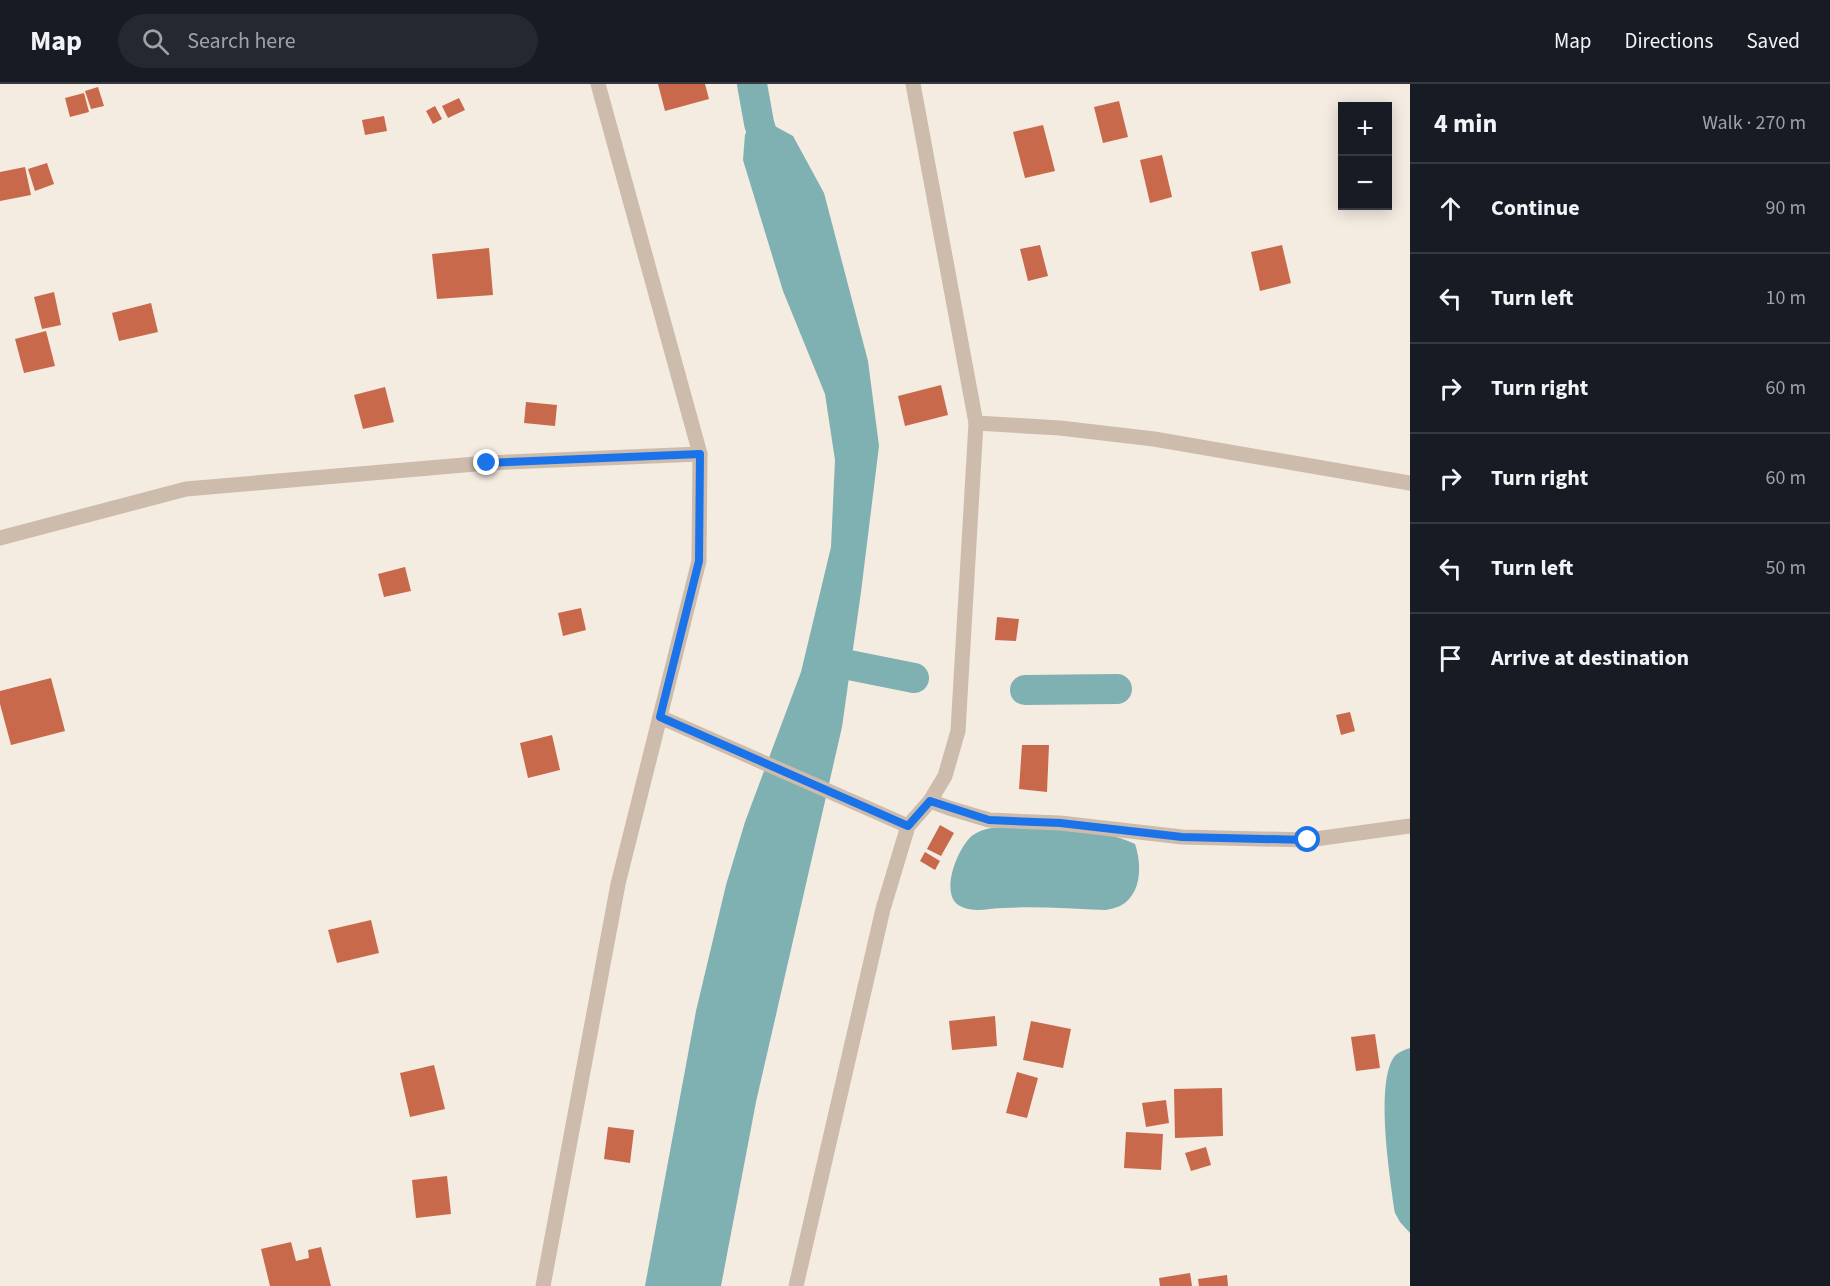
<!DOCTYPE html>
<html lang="en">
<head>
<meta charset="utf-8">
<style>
  :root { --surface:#171b24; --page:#242831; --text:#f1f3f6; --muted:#9ea1a6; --line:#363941 }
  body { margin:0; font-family:"Source Sans 3",sans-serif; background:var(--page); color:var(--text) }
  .controls { position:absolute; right:18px; top:18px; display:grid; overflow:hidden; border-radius:0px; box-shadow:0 3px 15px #0003 }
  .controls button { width:54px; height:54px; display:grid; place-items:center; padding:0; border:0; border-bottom:2px solid var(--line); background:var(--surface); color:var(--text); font:30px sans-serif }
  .stop { position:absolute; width:18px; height:18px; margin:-14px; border:4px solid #1a73e8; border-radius:50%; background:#fff }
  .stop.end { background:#1a73e8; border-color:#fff; box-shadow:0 2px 6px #0008 }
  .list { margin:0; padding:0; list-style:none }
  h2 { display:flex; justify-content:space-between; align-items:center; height:78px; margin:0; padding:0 24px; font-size:26px }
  h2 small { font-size:20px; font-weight:400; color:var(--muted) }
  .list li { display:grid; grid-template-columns:39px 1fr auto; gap:18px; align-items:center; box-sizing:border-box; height:90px; padding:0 24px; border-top:2px solid var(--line) }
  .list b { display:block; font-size:22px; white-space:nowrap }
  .list em { font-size:20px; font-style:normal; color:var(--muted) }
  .icon { flex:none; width:33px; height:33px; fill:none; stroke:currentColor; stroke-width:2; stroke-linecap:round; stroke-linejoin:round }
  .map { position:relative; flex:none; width:1410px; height:1202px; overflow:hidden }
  header { display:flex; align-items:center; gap:36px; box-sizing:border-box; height:84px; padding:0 30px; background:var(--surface); border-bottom:2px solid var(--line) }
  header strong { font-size:28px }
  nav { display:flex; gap:33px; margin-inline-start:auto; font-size:21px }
  .search { width:420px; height:54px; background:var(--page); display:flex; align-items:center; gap:15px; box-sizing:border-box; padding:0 21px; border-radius:33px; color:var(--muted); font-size:22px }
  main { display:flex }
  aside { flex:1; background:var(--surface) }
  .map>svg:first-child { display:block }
  .water { fill:#7fb0b2 }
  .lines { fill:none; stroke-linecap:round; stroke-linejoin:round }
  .canal { stroke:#7fb0b2; stroke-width:30 }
  .building { fill:#c8694b }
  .street { stroke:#cdbbac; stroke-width:15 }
  .route { stroke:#1a73e8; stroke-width:8 }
</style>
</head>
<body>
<header>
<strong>Map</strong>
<div class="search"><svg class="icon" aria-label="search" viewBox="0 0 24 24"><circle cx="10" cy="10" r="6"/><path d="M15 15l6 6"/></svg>Search here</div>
<nav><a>Map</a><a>Directions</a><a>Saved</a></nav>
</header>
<main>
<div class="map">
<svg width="1410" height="1202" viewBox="0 0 1410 1202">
  <rect width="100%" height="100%" fill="#f4ebe1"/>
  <!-- water -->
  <g class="water">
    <path d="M 759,39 L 771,40 L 793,52 L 824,109 L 868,277 L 879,362 L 861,508 L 842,643 L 756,1018 L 721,1202 L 645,1202 L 696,927 L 726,801 L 745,738 L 801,588 L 831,463 L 835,376 L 825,310 L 783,207 L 743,76 L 745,50 Z"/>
    <path d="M 1009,742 C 1048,745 1100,743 1135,760 C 1142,781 1142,810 1120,822 C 1116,824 1110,825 1106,826 C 1072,825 1037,822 1003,824 C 989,824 976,829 962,823 C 937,813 958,762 973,751 C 983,744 997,743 1009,742 Z"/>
    <path d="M 1410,964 L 1410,1149 L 1400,1138 L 1395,1129 C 1390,1095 1375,1000 1394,973 C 1398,968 1404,966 1410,964 Z"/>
  </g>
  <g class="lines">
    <!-- canal -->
    <g class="canal">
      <path d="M 752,0 L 759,39 L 770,77"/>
      <path d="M 824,576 L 914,594"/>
      <path d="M 1025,606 L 1117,605"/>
    </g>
  </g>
  <!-- building -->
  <g class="building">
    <path d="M 658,0 L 705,0 L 709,15 L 665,27 Z"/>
    <path d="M 98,3 L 104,22 L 91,25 L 85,7 Z"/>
    <path d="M 84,9 L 89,28 L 70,33 L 65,14 Z"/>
    <path d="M 459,14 L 465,26 L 448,34 L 442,22 Z"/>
    <path d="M 1119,17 L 1128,53 L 1103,59 L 1094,23 Z"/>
    <path d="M 435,22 L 442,35 L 433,40 L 426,27 Z"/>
    <path d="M 384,32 L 387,47 L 365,51 L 362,36 Z"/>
    <path d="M 1043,41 L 1055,87 L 1025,94 L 1013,48 Z"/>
    <path d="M 1162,71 L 1172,113 L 1150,119 L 1140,76 Z"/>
    <path d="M 47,79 L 54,100 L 35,107 L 28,85 Z"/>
    <path d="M 25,83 L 31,111 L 0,117 L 0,88 Z"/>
    <path d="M 1040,161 L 1048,192 L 1028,197 L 1020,165 Z"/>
    <path d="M 1282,161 L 1291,199 L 1260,207 L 1251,168 Z"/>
    <path d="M 489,164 L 493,211 L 437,215 L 432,170 Z"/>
    <path d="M 54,208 L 61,241 L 42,245 L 34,213 Z"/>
    <path d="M 151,219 L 158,248 L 119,257 L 112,229 Z"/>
    <path d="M 46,247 L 55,282 L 24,289 L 15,255 Z"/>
    <path d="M 941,301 L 948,331 L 905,342 L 898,312 Z"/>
    <path d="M 385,303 L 394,338 L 363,345 L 354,311 Z"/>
    <path d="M 526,318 L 557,321 L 555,342 L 524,339 Z"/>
    <path d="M 405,483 L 411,507 L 384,513 L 378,490 Z"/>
    <path d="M 581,524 L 586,546 L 563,552 L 558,529 Z"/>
    <path d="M 997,533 L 1019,535 L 1016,557 L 995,556 Z"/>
    <path d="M 51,594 L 65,647 L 11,661 L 0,620 L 0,607 Z"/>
    <path d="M 1350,628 L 1355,647 L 1341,651 L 1336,631 Z"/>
    <path d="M 552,651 L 560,686 L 528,694 L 520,659 Z"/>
    <path d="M 1022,661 L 1049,661 L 1047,708 L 1019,705 Z"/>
    <path d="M 940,741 L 954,749 L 941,772 L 927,765 Z"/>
    <path d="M 925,768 L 940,777 L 935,786 L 920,777 Z"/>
    <path d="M 371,836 L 379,869 L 337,879 L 328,846 Z"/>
    <path d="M 995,932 L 997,962 L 952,966 L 949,937 Z"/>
    <path d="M 1031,937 L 1071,945 L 1063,984 L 1023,976 Z"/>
    <path d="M 1375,950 L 1380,984 L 1356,987 L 1351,953 Z"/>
    <path d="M 434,981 L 445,1025 L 410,1033 L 400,989 Z"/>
    <path d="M 1017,988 L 1038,994 L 1027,1034 L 1006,1029 Z"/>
    <path d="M 1222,1004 L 1223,1052 L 1175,1054 L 1174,1005 Z"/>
    <path d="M 1166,1016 L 1169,1039 L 1146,1043 L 1142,1019 Z"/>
    <path d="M 608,1043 L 634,1046 L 630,1079 L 604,1075 Z"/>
    <path d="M 1126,1048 L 1163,1050 L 1161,1086 L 1124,1084 Z"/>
    <path d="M 1206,1063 L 1211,1081 L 1191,1087 L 1185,1069 Z"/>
    <path d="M 447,1092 L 451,1130 L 416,1134 L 412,1096 Z"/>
    <path d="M 291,1158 L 296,1177 L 309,1174 L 308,1166 L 321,1163 L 331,1202 L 270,1202 L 261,1165 Z"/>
    <path d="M 1190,1189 L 1192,1202 L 1160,1202 L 1159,1194 Z"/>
    <path d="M 1227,1191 L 1228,1202 L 1199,1202 L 1198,1195 Z"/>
  </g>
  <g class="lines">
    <!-- street -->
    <g class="street">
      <path d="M 976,339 L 1060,344 L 1154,355 L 1410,399"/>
      <path d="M 0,454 L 186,405 L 487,379 L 700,370"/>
      <path d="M 660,633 L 908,742"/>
      <path d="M 930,717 L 949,724 L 989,736 L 1060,739 L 1182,753 L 1308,756 L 1410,742"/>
      <path d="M 543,1202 L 618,800 L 699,477 L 700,370 L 598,0"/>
      <path d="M 796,1202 L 883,825 L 908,742 L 930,717 L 945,692 L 958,647 L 976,339 L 913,0"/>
    </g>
  </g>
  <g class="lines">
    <!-- route -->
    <path class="route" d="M 487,379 L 700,370 L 699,477 L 660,633 L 908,742 L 930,717 L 989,736 L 1060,739 L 1182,753 L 1308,756"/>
  </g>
</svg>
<div class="controls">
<button>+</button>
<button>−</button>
</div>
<div class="stop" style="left:1308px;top:756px"></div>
<div class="stop end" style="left:487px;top:379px"></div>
</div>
<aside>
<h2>4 min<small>Walk · 270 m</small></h2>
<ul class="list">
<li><svg class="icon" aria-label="ahead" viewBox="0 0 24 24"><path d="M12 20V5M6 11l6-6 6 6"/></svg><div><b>Continue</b></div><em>90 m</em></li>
<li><svg class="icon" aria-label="left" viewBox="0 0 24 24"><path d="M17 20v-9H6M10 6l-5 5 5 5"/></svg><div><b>Turn left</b></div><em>10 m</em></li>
<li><svg class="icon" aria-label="right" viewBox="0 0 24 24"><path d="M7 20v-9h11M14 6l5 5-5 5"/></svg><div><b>Turn right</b></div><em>60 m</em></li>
<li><svg class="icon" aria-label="right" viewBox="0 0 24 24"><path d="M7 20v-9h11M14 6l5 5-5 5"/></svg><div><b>Turn right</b></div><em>60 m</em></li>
<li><svg class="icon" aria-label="left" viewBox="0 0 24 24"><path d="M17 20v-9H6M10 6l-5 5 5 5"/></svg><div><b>Turn left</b></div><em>50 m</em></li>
<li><svg class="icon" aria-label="arrive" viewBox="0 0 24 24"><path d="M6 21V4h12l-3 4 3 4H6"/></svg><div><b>Arrive at destination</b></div></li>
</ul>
</aside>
</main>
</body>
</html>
